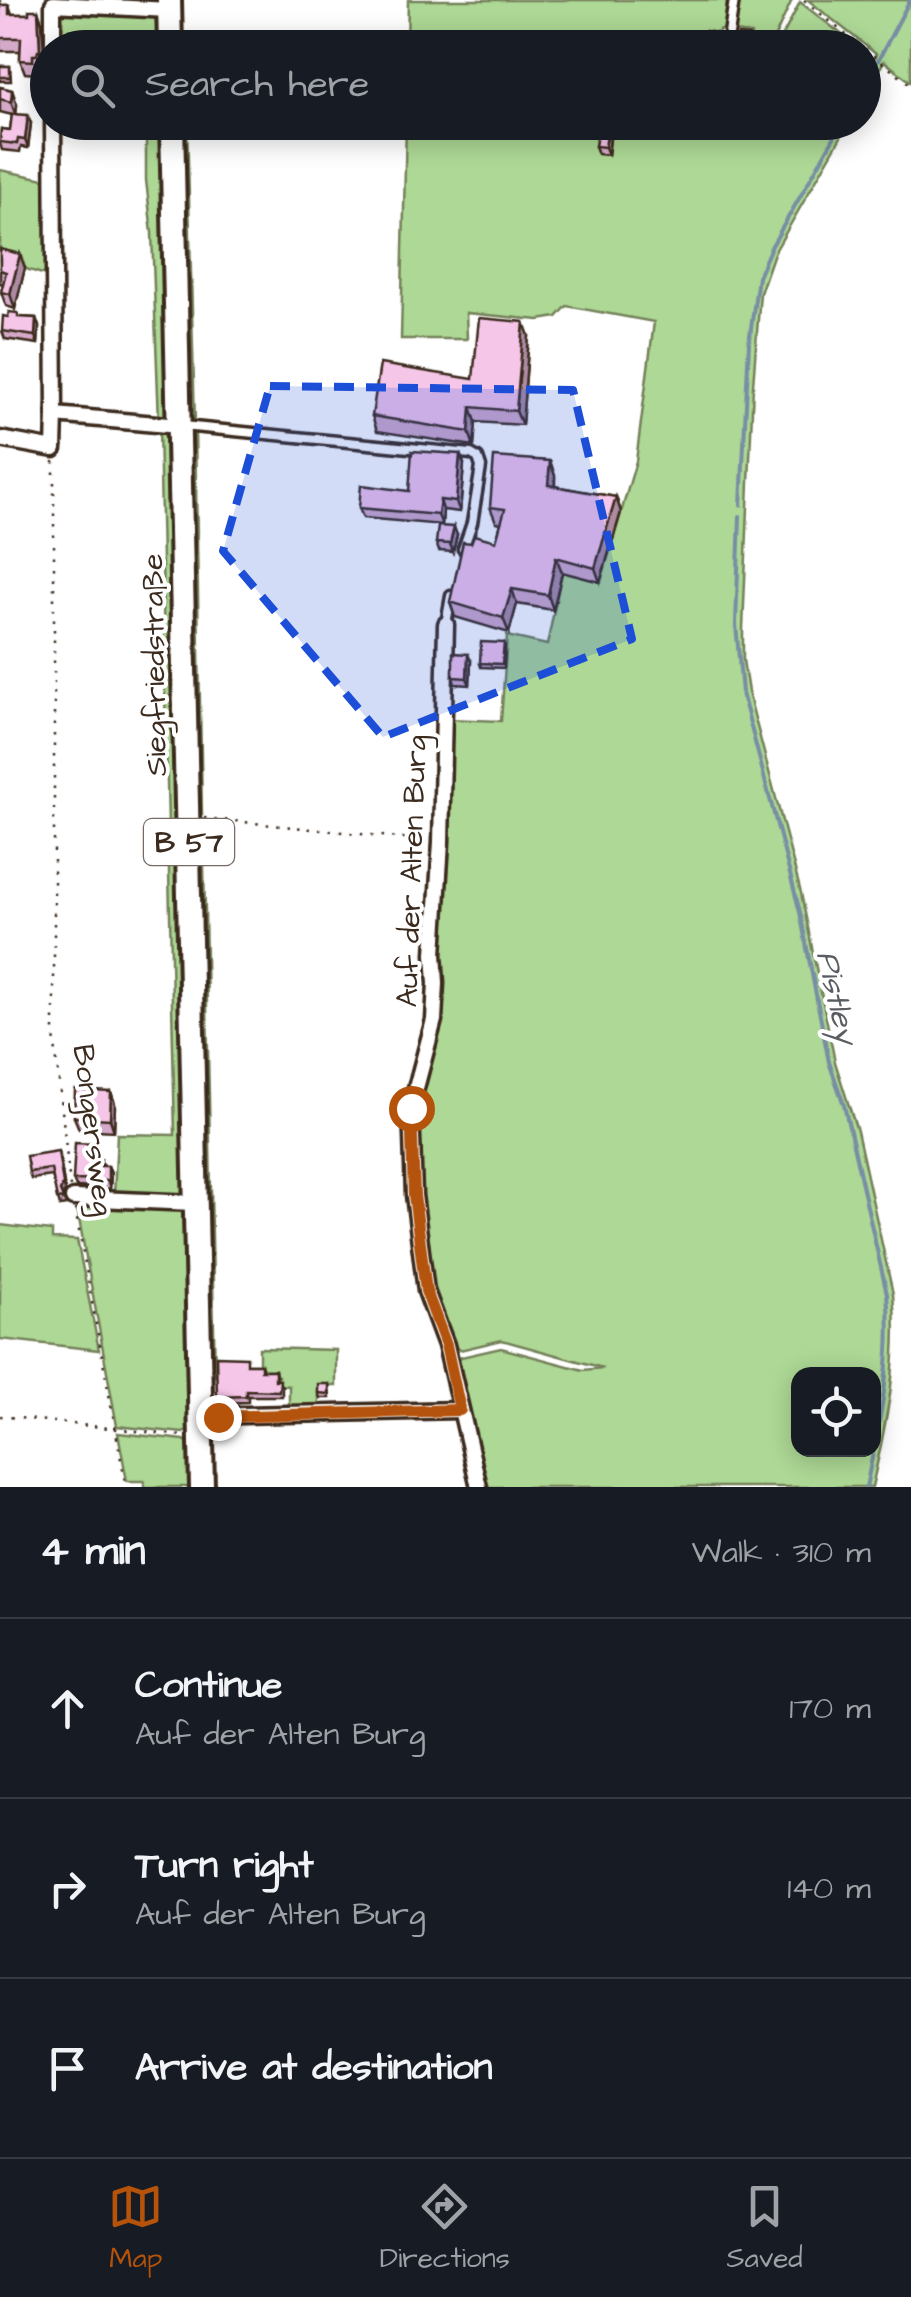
<!DOCTYPE html>
<html lang="en">
<head>
<meta charset="utf-8">
<style>
  :root { --surface:#171b24; --page:#242831; --text:#f1f3f6; --muted:#9ea1a6; --line:#363941; --accent:#b45309 }
  body { margin:0; font-family:"Architects Daughter",sans-serif; background:var(--page); color:var(--text) }
  .controls { position:absolute; right:30px; bottom:30px; display:grid; overflow:hidden; border-radius:20px; box-shadow:0 5px 25px #0003 }
  .controls button { width:90px; height:90px; display:grid; place-items:center; padding:0; border:0; border-bottom:2px solid var(--line); background:var(--surface); color:var(--text); font:50px sans-serif }
  .stop { position:absolute; width:30px; height:30px; margin:-22px; border:8px solid #b45309; border-radius:50%; background:#fff }
  .stop.end { background:#b45309; border-color:#fff; box-shadow:0 2px 10px #0008 }
  .list { margin:0; padding:0; list-style:none }
  h2 { display:flex; justify-content:space-between; align-items:center; height:130px; margin:0; padding:0 40px; font-size:42px }
  h2 small { font-size:32px; font-weight:400; color:var(--muted) }
  .list li { display:grid; grid-template-columns:65px 1fr auto; gap:30px; align-items:center; box-sizing:border-box; height:180px; padding:0 40px; border-top:2px solid var(--line) }
  .list b { display:block; font-size:38px; white-space:nowrap }
  .list p { margin:0; font-size:32px; white-space:nowrap; color:var(--muted) }
  .list em { font-size:32px; font-style:normal; color:var(--muted) }
  .icon { flex:none; width:55px; height:55px; fill:none; stroke:currentColor; stroke-width:2; stroke-linecap:round; stroke-linejoin:round }
  .map { position:relative; flex:none; width:911px; height:1487px; overflow:hidden }
  .search { position:absolute; background:var(--surface); box-shadow:0 5px 25px #0003; left:30px; right:30px; top:30px; height:110px; display:flex; align-items:center; gap:25px; box-sizing:border-box; padding:0 35px; border-radius:55px; color:var(--muted); font-size:38px }
  .sheet { height:670px; background:var(--surface) }
  nav { display:flex; justify-content:space-around; align-items:center; box-sizing:border-box; height:140px; border-top:2px solid var(--line); background:var(--surface); font-size:28px; color:var(--muted) }
  nav a { display:grid; justify-items:center; gap:5px }
  nav .on { color:var(--accent) }
  .map>svg:first-child { display:block }
  .green { fill:#add895; stroke:#74815a; stroke-width:2.5; fill-rule:evenodd }
  .lines { fill:none; stroke-linecap:round; stroke-linejoin:round }
  .stream { stroke:#788ea4; stroke-width:4 }
  .lane-casing { stroke:#3b2a1e; stroke-width:15 }
  .street-casing { stroke:#3b2a1e; stroke-width:21 }
  .primary-casing { stroke:#3b2a1e; stroke-width:30 }
  .path { stroke:#3b2a1e; stroke-width:2.5; stroke-dasharray:2.5 8; stroke-linecap:butt }
  .lane { stroke:#fff; stroke-width:8 }
  .street { stroke:#fff; stroke-width:14 }
  .primary { stroke:#fff; stroke-width:22 }
  .wall { fill:#d4aac8; stroke:#3b2a1e; stroke-width:2.5 }
  .shaded-wall { fill:#ac8ba3; stroke:#3b2a1e; stroke-width:2.5 }
  .building { fill:#f6c6e9; stroke:#3b2a1e; stroke-width:2.5 }
  .route { stroke:#b45309; stroke-width:12 }
  .marked { fill:#1d4ed8; fill-opacity:0.2; stroke:#1d4ed8; stroke-width:8; stroke-dasharray:20 12; stroke-linejoin:round }
  .labels { text-anchor:middle; stroke-width:8; stroke-linejoin:round; paint-order:stroke }
  .shield { fill:#fff; stroke:#766a62; stroke-width:2.5 }
  .shield-label { font-size:28px; font-weight:bold; fill:#3b2a1e }
  .street-label { font-size:30px; fill:#3b2a1e; stroke:#fff }
  .water-label { font-size:32px; font-style:italic; fill:#595c61; stroke:#fff }
</style>
</head>
<body>
<div class="map">
<svg width="911" height="1487" viewBox="0 0 911 1487">
  <rect width="100%" height="100%" fill="#fff"/>
  <filter id="ink" filterUnits="userSpaceOnUse"><feTurbulence type="fractalNoise" baseFrequency=".01" numOctaves="2"/><feDisplacementMap in="SourceGraphic" scale="20" xChannelSelector="R" yChannelSelector="G"/><feConvolveMatrix kernelMatrix="1 2 1 2 8 2 1 2 1" color-interpolation-filters="sRGB"/></filter>
  <g filter="url(#ink)">
    <!-- green -->
    <g class="green">
      <path d="M 408,0 L 727,0 L 724,31 L 719,30 L 718,37 L 707,35 L 705,47 L 407,48 Z"/>
      <path d="M 739,0 L 792,0 L 770,47 L 750,47 L 751,34 L 735,32 Z"/>
      <path d="M 808,0 L 911,0 L 911,82 L 884,61 L 864,98 L 864,52 L 873,60 L 876,54 Z"/>
      <path d="M 800,2 L 858,47 L 777,47 Z"/>
      <path d="M 57,10 L 150,16 L 163,20 L 163,47 L 57,48 Z"/>
      <path d="M 146,123 L 165,123 L 172,417 L 159,422 L 152,233 L 146,180 Z"/>
      <path d="M 178,123 L 187,123 L 195,424 L 185,415 Z"/>
      <path d="M 406,123 L 849,123 L 774,253 L 760,293 L 753,385 L 743,629 L 743,660 L 748,692 L 801,893 L 835,1062 L 857,1131 L 893,1294 C 900,1359 886,1424 872,1487 L 482,1487 L 455,1368 L 461,1357 L 501,1348 L 583,1370 L 603,1368 L 502,1340 L 460,1350 L 449,1345 L 430,1290 L 423,1247 L 415,1109 L 437,1021 L 447,719 L 501,721 L 507,636 L 547,645 L 562,572 L 601,582 L 636,461 L 654,322 L 567,306 L 557,317 L 539,320 L 466,313 L 467,339 L 401,339 ZM 798,1374 L 874,1374 L 874,1450 L 798,1450 Z"/>
      <path d="M 0,170 L 49,180 L 49,276 L 0,261 Z"/>
      <path d="M 159,428 L 172,436 L 190,1195 L 177,1199 L 114,1196 L 117,1134 L 175,1135 Z"/>
      <path d="M 195,430 L 202,813 L 194,807 L 185,438 Z"/>
      <path d="M 203,820 L 215,1376 L 207,1375 L 194,826 Z"/>
      <path d="M 83,1201 L 177,1206 L 192,1214 L 195,1425 L 183,1433 L 117,1426 L 77,1208 Z"/>
      <path d="M 0,1225 L 52,1231 L 52,1239 L 77,1240 L 99,1350 L 0,1339 Z"/>
      <path d="M 259,1348 L 336,1350 L 336,1386 L 319,1386 L 319,1410 L 289,1411 L 289,1386 L 278,1385 L 278,1376 L 263,1376 L 263,1370 L 259,1370 Z"/>
      <path d="M 118,1433 L 184,1440 L 196,1448 L 196,1487 L 144,1487 L 144,1481 L 127,1481 Z"/>
    </g>
    <g class="lines">
      <!-- stream -->
      <g class="stream">
        <path d="M 864,87 L 910,0"/>
        <path d="M 741,505 L 749,343 L 758,277 L 770,249 L 843,122"/>
        <path d="M 740,516 L 736,624 L 742,693 L 800,912 L 829,1062 L 844,1105 L 887,1294 C 894,1358 879,1425 866,1487"/>
      </g>
      <!-- lane casing -->
      <g class="lane-casing">
        <g id="lane">
          <path d="M 727,48 L 734,0"/>
          <path d="M 183,426 L 471,454 L 478,458 L 481,467 L 472,523 L 463,549"/>
          <path d="M 446,624 L 451,596"/>
        </g>
      </g>
      <!-- street casing -->
      <g class="street-casing">
        <g id="street">
          <path d="M 53,48 L 53,4 L 169,10"/>
          <path d="M 55,415 L 179,426"/>
          <path d="M 0,439 L 54,449 L 55,415 L 53,122"/>
          <path d="M 446,624 L 441,842 L 434,954 L 436,983 L 434,1020 L 411,1107 L 414,1195 L 426,1291 L 446,1345 L 479,1487"/>
          <path d="M 73,1198 L 195,1203"/>
          <path d="M 201,1416 L 460,1410"/>
        </g>
      </g>
      <!-- primary casing -->
      <g class="primary-casing">
        <g id="primary">
          <path d="M 169,0 L 170,48"/>
          <path d="M 172,122 L 202,1487"/>
        </g>
      </g>
      <!-- path -->
      <g class="path">
        <path d="M 804,0 L 862,48"/>
        <path d="M 865,49 L 911,85"/>
        <path d="M 54,461 L 54,1034 L 70,1187"/>
        <path d="M 204,818 L 430,841"/>
        <path d="M 75,1209 L 126,1487"/>
        <path d="M 0,1416 L 182,1436"/>
      </g>
      <!-- lane -->
      <use href="#lane" class="lane"/>
      <!-- street -->
      <use href="#street" class="street"/>
      <!-- primary -->
      <use href="#primary" class="primary"/>
    </g>
    <!-- wall -->
    <g class="wall">
      <path d="M 0,0 L 0,5 L 9,5 L 12,14 L 29,14 L 38,10 L 42,23 L 45,63 L 42,63 L 42,68 L 37,68 L 37,74 L 25,73 L 20,60 L 20,51 L 0,51 Z"/>
      <path d="M 0,66 L 10,66 L 11,81 L 0,81 Z"/>
      <path d="M 0,87 L 12,90 L 17,105 L 16,114 L 31,123 L 28,148 L 21,147 L 20,152 L 2,150 L 0,144 L 1,129 L 10,130 L 12,115 L 0,112 Z"/>
      <path d="M 608,130 L 610,138 L 608,155 L 598,154 L 595,146 Z"/>
      <path d="M 0,249 L 25,268 L 15,309 L 6,306 L 1,292 L 3,284 L 0,283 Z"/>
      <path d="M 20,317 L 36,318 L 39,327 L 38,344 L 5,339 L 2,331 Z"/>
      <path d="M 529,336 L 522,425 L 476,422 L 474,446 L 377,431 L 372,416 L 473,379 Z"/>
      <path d="M 460,454 L 464,464 L 460,512 L 443,510 L 442,525 L 363,518 L 359,508 L 409,491 Z"/>
      <path d="M 550,461 L 555,476 L 555,486 L 616,497 L 621,512 L 600,582 L 562,572 L 553,610 L 517,604 L 509,633 L 455,617 L 450,602 L 471,543 L 496,541 L 501,523 L 496,522 L 490,507 Z"/>
      <path d="M 457,535 L 453,552 L 439,551 L 436,543 Z"/>
      <path d="M 504,643 L 505,647 L 504,668 L 481,667 L 480,663 Z"/>
      <path d="M 471,661 L 470,685 L 455,684 L 453,677 Z"/>
      <path d="M 111,1092 L 115,1104 L 114,1131 L 79,1129 L 74,1117 Z"/>
      <path d="M 98,1152 L 98,1159 L 104,1166 L 108,1166 L 111,1174 L 110,1189 L 76,1187 L 73,1180 Z"/>
      <path d="M 60,1158 L 65,1191 L 63,1198 L 66,1205 L 60,1206 L 52,1176 L 31,1179 L 29,1172 Z"/>
      <path d="M 249,1364 L 261,1364 L 263,1370 L 275,1370 L 277,1380 L 282,1386 L 282,1396 L 248,1396 L 248,1402 L 219,1403 L 217,1397 Z"/>
      <path d="M 329,1384 L 330,1398 L 320,1398 L 318,1393 Z"/>
    </g>
    <!-- shaded-wall -->
    <g class="shaded-wall">
      <path d="M 38,10 L 42,23 L 45,63 L 40,51 Z"/>
      <path d="M 12,90 L 17,105 L 16,116 L 11,102 Z"/>
      <path d="M 28,115 L 31,123 L 28,148 L 25,140 Z"/>
      <path d="M 608,130 L 610,138 L 608,155 L 605,147 Z"/>
      <path d="M 20,254 L 25,268 L 15,309 L 10,294 Z"/>
      <path d="M 36,318 L 39,327 L 38,344 L 35,336 Z"/>
      <path d="M 524,322 L 529,336 L 522,425 L 516,411 Z"/>
      <path d="M 471,407 L 476,422 L 474,446 L 469,432 Z"/>
      <path d="M 460,454 L 464,464 L 460,512 L 456,502 Z"/>
      <path d="M 550,461 L 555,476 L 554,499 L 548,485 Z"/>
      <path d="M 616,497 L 621,512 L 600,582 L 595,568 Z"/>
      <path d="M 440,500 L 443,510 L 442,525 L 438,515 Z"/>
      <path d="M 454,527 L 457,535 L 453,552 L 450,544 Z"/>
      <path d="M 556,557 L 562,572 L 553,610 L 548,595 Z"/>
      <path d="M 512,589 L 517,604 L 509,633 L 503,618 Z"/>
      <path d="M 468,654 L 471,661 L 470,685 L 467,678 Z"/>
      <path d="M 111,1092 L 115,1104 L 114,1131 L 110,1119 Z"/>
      <path d="M 58,1151 L 65,1191 L 62,1199 L 60,1191 Z"/>
      <path d="M 108,1166 L 111,1174 L 110,1189 L 108,1181 Z"/>
    </g>
    <!-- building -->
    <g class="building">
      <path d="M 0,5 L 9,5 L 9,14 L 29,14 L 29,10 L 38,10 L 40,51 L 38,51 L 37,55 L 33,55 L 33,61 L 20,60 L 21,38 L 0,38 Z"/>
      <path d="M 706,31 L 716,33 L 715,48 L 704,47 Z"/>
      <path d="M 738,35 L 749,36 L 748,48 L 737,48 Z"/>
      <rect x="0" y="66" width="10" height="11"/>
      <path d="M 0,87 L 12,90 L 11,102 L 0,99 Z"/>
      <path d="M 12,114 L 28,115 L 25,140 L 18,139 L 17,144 L 0,142 L 1,129 L 10,130 Z"/>
      <path d="M 598,128 L 608,130 L 605,147 L 595,146 Z"/>
      <path d="M 0,249 L 20,254 L 10,294 L 1,292 L 6,272 L 0,270 Z"/>
      <path d="M 9,312 L 18,313 L 18,317 L 36,318 L 35,336 L 2,331 L 3,316 L 8,317 Z"/>
      <path d="M 479,318 L 524,322 L 516,411 L 471,407 L 469,432 L 372,416 L 380,364 L 473,379 Z"/>
      <path d="M 412,451 L 460,454 L 456,502 L 440,500 L 438,515 L 359,508 L 361,485 L 409,491 Z"/>
      <path d="M 494,457 L 550,461 L 548,485 L 616,497 L 595,568 L 556,557 L 548,595 L 512,589 L 503,618 L 450,602 L 463,542 L 471,543 L 474,535 L 496,541 L 505,509 L 490,507 Z"/>
      <path d="M 438,526 L 454,527 L 450,544 L 436,543 Z"/>
      <path d="M 481,642 L 504,643 L 502,664 L 480,663 Z"/>
      <path d="M 453,653 L 468,654 L 467,678 L 453,677 Z"/>
      <path d="M 75,1090 L 111,1092 L 110,1119 L 74,1117 Z"/>
      <path d="M 75,1143 L 96,1144 L 95,1159 L 101,1159 L 101,1166 L 108,1166 L 108,1181 L 73,1180 Z"/>
      <path d="M 58,1151 L 63,1184 L 60,1191 L 63,1198 L 57,1199 L 51,1169 L 29,1172 L 26,1156 Z"/>
      <path d="M 216,1356 L 247,1357 L 247,1364 L 261,1364 L 261,1370 L 275,1370 L 275,1380 L 280,1380 L 279,1391 L 246,1390 L 246,1396 L 217,1397 Z"/>
      <path d="M 318,1384 L 329,1384 L 329,1394 L 318,1393 Z"/>
    </g>
  </g>
  <g class="lines" filter="url(#ink)">
    <!-- route -->
    <path class="route" d="M 218,1417 L 460,1410 L 446,1345 L 426,1291 L 414,1195 L 411,1108"/>
  </g>
  <!-- marked area -->
  <path class="marked" d="M 270,386 L 573,390 L 632,639 L 383,737 L 223,551 Z"/>
  <g class="labels">
    <!-- shield labels -->
    <rect class="shield" x="144" y="819" width="90" height="46" rx="8"/>
    <g class="shield-label">
      <text x="189" y="852">B 57</text>
    </g>
    <!-- street labels -->
    <g class="street-label">
      <text transform="translate(154 665) rotate(-91)" y="10">Siegfriedstraße</text>
      <text transform="translate(411 871) rotate(-88)" y="10">Auf der Alten Burg</text>
      <text transform="translate(94 1130) rotate(83)" y="10">Bongersweg</text>
    </g>
    <!-- water labels -->
    <g class="water-label">
      <text transform="translate(838 997) rotate(77)" y="11">Pistley</text>
    </g>
  </g>
</svg>
<div class="controls">
<button><svg class="icon" aria-label="locate" viewBox="0 0 24 24"><circle cx="12" cy="12" r="6"/><path d="M12 2v4M12 18v4M2 12h4M18 12h4"/></svg></button>
</div>
<div class="stop" style="left:411px;top:1108px"></div>
<div class="stop end" style="left:218px;top:1417px"></div>
<div class="search"><svg class="icon" aria-label="search" viewBox="0 0 24 24"><circle cx="10" cy="10" r="6"/><path d="M15 15l6 6"/></svg>Search here</div>
</div>
<section class="sheet">
<h2>4 min<small>Walk · 310 m</small></h2>
<ul class="list">
<li><svg class="icon" aria-label="ahead" viewBox="0 0 24 24"><path d="M12 20V5M6 11l6-6 6 6"/></svg><div><b>Continue</b><p>Auf der Alten Burg</p></div><em>170 m</em></li>
<li><svg class="icon" aria-label="right" viewBox="0 0 24 24"><path d="M7 20v-9h11M14 6l5 5-5 5"/></svg><div><b>Turn right</b><p>Auf der Alten Burg</p></div><em>140 m</em></li>
<li><svg class="icon" aria-label="arrive" viewBox="0 0 24 24"><path d="M6 21V4h12l-3 4 3 4H6"/></svg><div><b>Arrive at destination</b></div></li>
</ul>
</section>
<nav>
<a class="on"><svg class="icon" aria-label="map" viewBox="0 0 24 24"><path d="M3 6l6-2 6 2 6-2v14l-6 2-6-2-6 2zM9 4v14M15 6v14"/></svg>Map</a>
<a><svg class="icon" aria-label="directions" viewBox="0 0 24 24"><path d="M12 3l9 9-9 9-9-9zM9 14v-3h6M13 9l2 2-2 2"/></svg>Directions</a>
<a><svg class="icon" aria-label="saved" viewBox="0 0 24 24"><path d="M7 4h10v16l-5-4-5 4z"/></svg>Saved</a>
</nav>
</body>
</html>
